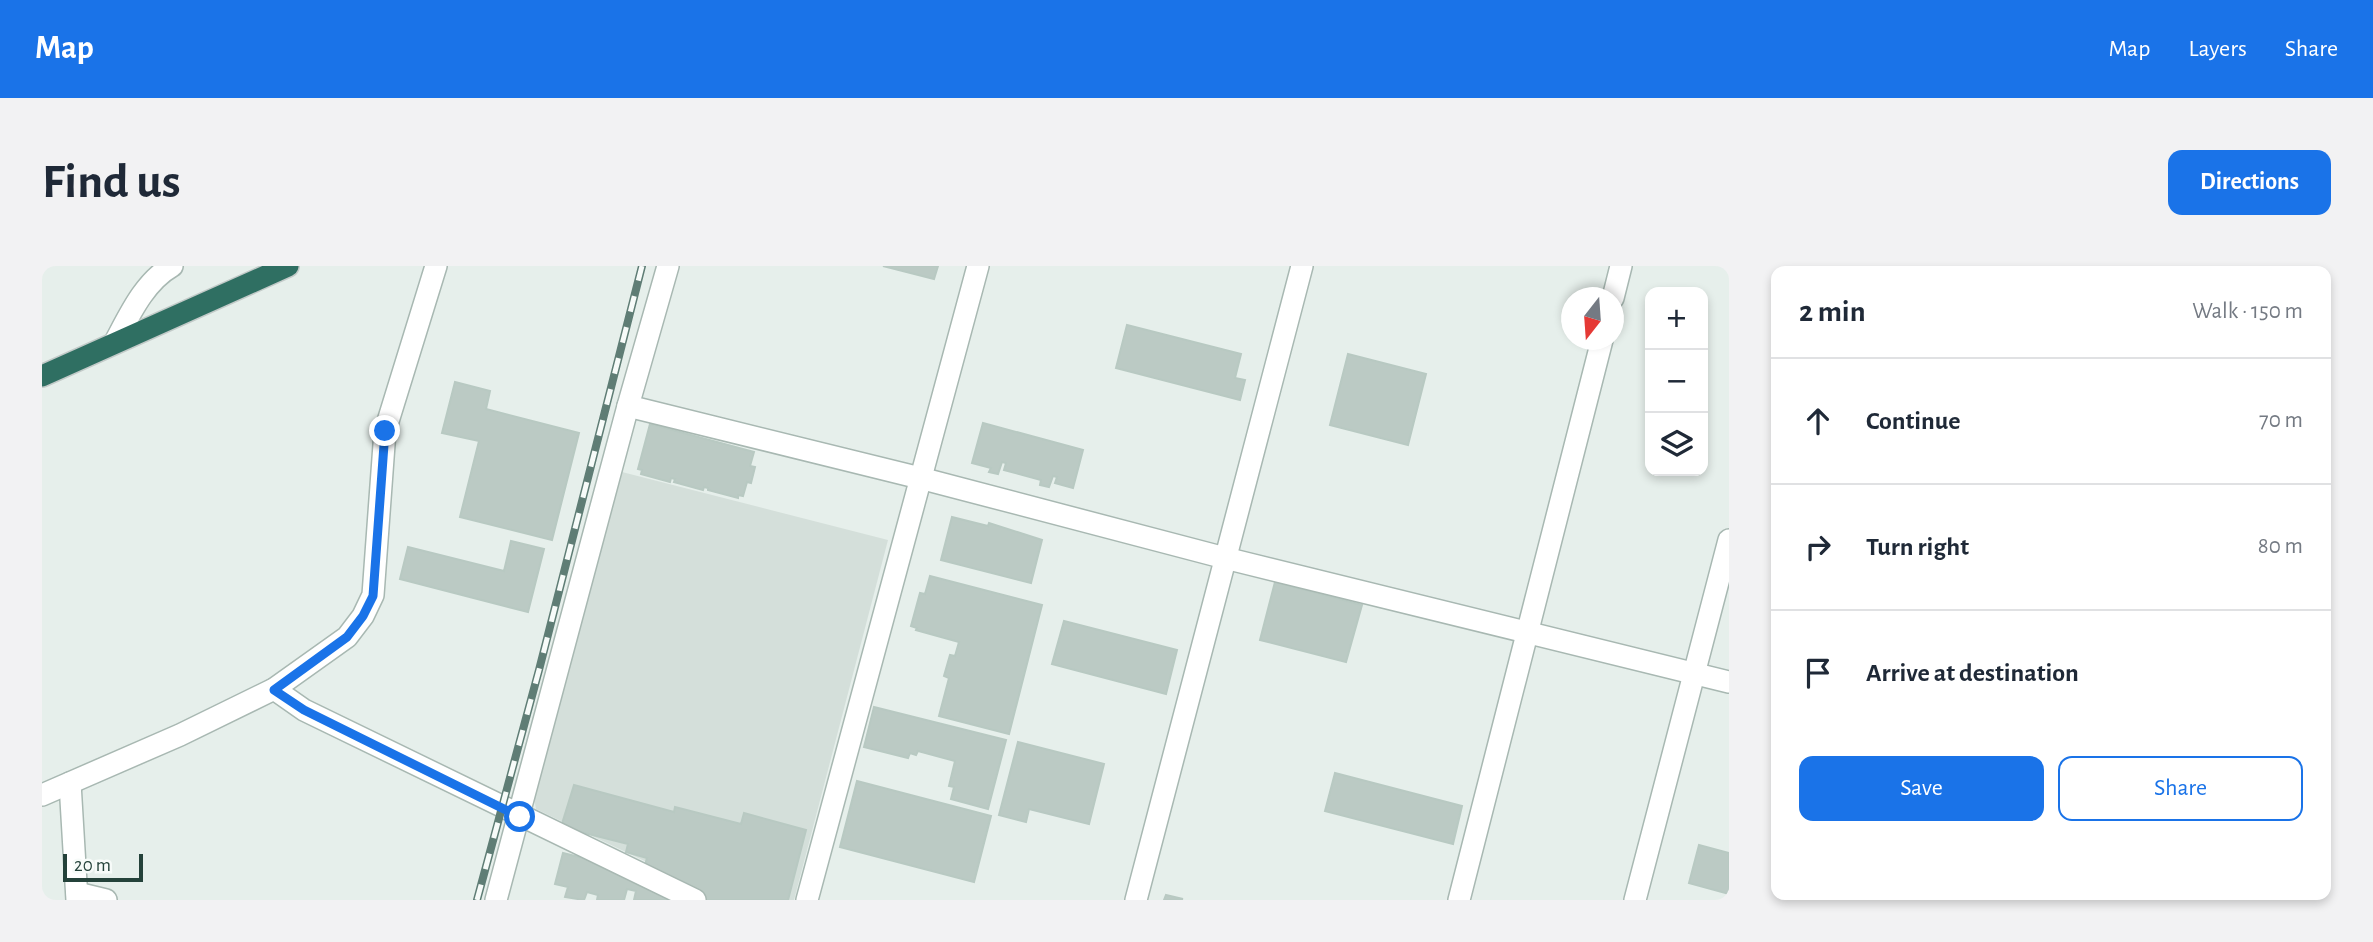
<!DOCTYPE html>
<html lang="en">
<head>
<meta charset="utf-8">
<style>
  :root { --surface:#fff; --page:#f2f2f3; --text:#1f2937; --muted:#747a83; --line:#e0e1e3; --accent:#1a73e8 }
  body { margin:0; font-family:"Alegreya Sans",sans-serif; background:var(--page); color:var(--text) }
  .controls { position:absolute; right:21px; top:21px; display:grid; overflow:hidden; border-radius:14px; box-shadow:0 4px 10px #0003 }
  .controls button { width:63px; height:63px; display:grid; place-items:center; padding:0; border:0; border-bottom:2px solid var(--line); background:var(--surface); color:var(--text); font:35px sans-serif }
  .compass { position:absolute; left:1519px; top:21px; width:63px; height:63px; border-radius:50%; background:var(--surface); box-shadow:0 4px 10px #0003; rotate:197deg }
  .scale { position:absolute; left:21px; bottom:18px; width:80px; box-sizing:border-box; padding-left:7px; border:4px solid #24423a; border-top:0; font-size:19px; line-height:24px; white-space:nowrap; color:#24423a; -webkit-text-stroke:5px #f7fbf9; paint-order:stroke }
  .stop { position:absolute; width:21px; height:21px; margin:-16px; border:5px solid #1a73e8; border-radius:50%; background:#fff }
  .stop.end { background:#1a73e8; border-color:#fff; box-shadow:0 2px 7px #0008 }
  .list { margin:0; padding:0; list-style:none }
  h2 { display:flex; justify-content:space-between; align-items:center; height:91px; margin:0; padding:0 28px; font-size:30px }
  h2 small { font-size:23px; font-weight:400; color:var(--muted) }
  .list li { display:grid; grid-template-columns:46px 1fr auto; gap:21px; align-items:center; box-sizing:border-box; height:126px; padding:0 28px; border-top:2px solid var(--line) }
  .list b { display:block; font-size:26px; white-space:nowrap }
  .list em { font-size:23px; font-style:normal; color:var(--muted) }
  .actions { display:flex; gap:14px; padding:21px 28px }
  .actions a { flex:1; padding:16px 0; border:2px solid var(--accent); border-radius:14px; text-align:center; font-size:24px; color:var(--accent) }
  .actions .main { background:var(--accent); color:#fff }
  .icon { flex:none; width:38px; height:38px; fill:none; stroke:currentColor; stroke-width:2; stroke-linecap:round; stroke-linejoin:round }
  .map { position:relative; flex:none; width:1687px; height:634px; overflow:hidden; border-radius:14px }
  header { display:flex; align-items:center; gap:42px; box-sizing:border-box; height:98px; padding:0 35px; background:var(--accent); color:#fff }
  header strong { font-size:33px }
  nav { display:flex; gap:38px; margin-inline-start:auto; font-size:24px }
  .intro { display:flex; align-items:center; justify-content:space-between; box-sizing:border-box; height:168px; padding:0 42px }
  h1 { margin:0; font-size:49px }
  .button { padding:18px 32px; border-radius:14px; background:var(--accent); color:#fff; font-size:24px; font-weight:700 }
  main { display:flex; gap:42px; padding:0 42px }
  aside { flex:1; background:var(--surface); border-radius:14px; box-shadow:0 4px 10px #0003 }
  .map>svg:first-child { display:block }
  .built { fill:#d4dfda }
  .building { fill:#bbcac4; stroke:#b8c9c2; stroke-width:2 }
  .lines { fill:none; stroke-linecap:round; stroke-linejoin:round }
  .minor-casing { stroke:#a8b8b2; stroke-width:24 }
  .highway-casing { stroke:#c2cac8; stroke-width:24 }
  .minor { stroke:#fff; stroke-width:21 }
  .highway { stroke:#2f6f62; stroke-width:21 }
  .rail-casing { stroke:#5f7d75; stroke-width:8 }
  .rail { stroke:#f7fbf9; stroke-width:5; stroke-dasharray:16; stroke-linecap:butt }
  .route { stroke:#1a73e8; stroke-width:9 }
</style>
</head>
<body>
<header>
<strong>Map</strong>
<nav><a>Map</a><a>Layers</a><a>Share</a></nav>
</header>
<div class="intro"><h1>Find us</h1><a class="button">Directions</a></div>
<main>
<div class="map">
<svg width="1687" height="634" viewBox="0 0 1687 634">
  <rect width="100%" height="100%" fill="#e6efeb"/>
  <!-- built -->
  <path class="built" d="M 580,206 L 846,274 L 752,634 L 684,634 L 494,543 L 492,532 Z"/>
  <!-- building -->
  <g class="building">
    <path d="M 841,0 L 896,0 L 892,13 Z"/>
    <path d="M 1085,59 L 1199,88 L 1193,112 L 1203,114 L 1198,134 L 1074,102 Z"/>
    <path d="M 1306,88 L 1384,108 L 1366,179 L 1288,159 Z"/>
    <path d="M 413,116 L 448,125 L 444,143 L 537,167 L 510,274 L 418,251 L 437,175 L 400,167 Z"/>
    <path d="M 941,157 L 1041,184 L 1031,222 L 1013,217 L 1015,211 L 1011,210 L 1007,221 L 998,219 L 999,214 L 962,204 L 964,197 L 960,196 L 956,208 L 947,206 L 949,202 L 930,197 Z"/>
    <path d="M 608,158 L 712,186 L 708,200 L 713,201 L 709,217 L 705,216 L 701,230 L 696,229 L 696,232 L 666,224 L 666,222 L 662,221 L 661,224 L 632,216 L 633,213 L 629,212 L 628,216 L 599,208 L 600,204 L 596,203 Z"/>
    <path d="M 910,251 L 946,260 L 947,257 L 1000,274 L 989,317 L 899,294 Z"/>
    <path d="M 469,275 L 502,283 L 486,346 L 358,313 L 366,281 L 462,305 Z"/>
    <path d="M 888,310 L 1000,339 L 967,468 L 897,450 L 907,412 L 902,410 L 908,389 L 913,390 L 917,376 L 874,364 L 875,362 L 869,360 L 878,327 L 883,328 Z"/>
    <path d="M 1233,316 L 1320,339 L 1304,396 L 1218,374 Z"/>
    <path d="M 1022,355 L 1135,384 L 1124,428 L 1010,398 Z"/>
    <path d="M 832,441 L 964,474 L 946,543 L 909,533 L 912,521 L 907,520 L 913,495 L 876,485 L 874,489 L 868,487 L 866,492 L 822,481 Z"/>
    <path d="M 976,476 L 1062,498 L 1047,558 L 987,543 L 984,556 L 957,549 Z"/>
    <path d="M 1293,507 L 1420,540 L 1411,578 L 1283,545 Z"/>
    <path d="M 815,515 L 949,550 L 932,616 L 798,581 Z"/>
    <path d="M 532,519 L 632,546 L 633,541 L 699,558 L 702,547 L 764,564 L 746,634 L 592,634 L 594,625 L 585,623 L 582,634 L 555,634 L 556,629 L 545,626 L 542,634 L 523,631 L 526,621 L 513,618 L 521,587 L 537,591 L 539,584 L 598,616 L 605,592 L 584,586 L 586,578 L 519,561 Z"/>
    <path d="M 1657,579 L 1687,587 L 1687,628 L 1647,617 Z"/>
    <path d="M 1124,629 L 1141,633 L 1122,634 Z"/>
  </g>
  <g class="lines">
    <!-- minor casing -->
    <g class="minor-casing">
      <g id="minor">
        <path d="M 1571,32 L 1579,0"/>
        <path d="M 73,76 C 87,50 102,16 130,0"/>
        <path d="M 586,140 L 878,212 L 1183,292 L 1687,416"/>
        <path d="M 232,423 L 262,444 L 653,634"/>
        <path d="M 28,517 L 35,634"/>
        <path d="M 0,529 L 138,469 L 232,423 L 305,371 L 321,350 L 331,329 L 343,165 L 394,0"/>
        <path d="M 35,627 L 64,634"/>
        <path d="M 454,634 L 586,140 L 626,0"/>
        <path d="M 765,634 L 936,0"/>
        <path d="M 1094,634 L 1260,0"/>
        <path d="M 1417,634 L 1560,74"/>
        <path d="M 1593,634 L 1687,274"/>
      </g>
    </g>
    <!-- highway casing -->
    <g class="highway-casing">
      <path id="highway" d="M 0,110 L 246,0"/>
    </g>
    <!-- minor -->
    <use href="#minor" class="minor"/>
    <!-- highway -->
    <use href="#highway" class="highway"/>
    <!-- rail casing -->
    <g class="rail-casing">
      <path id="rail" d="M 435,634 L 497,404 L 600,0"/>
    </g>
    <!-- rail -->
    <use href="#rail" class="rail"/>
  </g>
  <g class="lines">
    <!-- route -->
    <path class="route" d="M 343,165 L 331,330 L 321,350 L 305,371 L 232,424 L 262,444 L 478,551"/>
  </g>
</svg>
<div class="controls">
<button>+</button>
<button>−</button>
<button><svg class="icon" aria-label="layers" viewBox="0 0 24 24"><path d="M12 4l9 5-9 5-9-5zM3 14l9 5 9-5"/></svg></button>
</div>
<svg class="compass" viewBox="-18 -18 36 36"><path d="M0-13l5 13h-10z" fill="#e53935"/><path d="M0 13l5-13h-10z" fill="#747a83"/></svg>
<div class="scale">20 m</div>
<div class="stop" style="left:478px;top:551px"></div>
<div class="stop end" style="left:343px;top:165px"></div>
</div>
<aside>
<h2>2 min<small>Walk · 150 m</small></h2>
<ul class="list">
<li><svg class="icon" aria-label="ahead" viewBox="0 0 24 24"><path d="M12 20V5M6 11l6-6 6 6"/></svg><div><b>Continue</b></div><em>70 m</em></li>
<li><svg class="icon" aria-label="right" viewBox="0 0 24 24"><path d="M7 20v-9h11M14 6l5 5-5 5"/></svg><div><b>Turn right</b></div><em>80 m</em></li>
<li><svg class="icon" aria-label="arrive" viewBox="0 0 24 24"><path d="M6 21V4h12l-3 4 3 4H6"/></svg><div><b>Arrive at destination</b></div></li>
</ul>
<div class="actions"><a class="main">Save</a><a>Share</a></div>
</aside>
</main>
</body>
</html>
